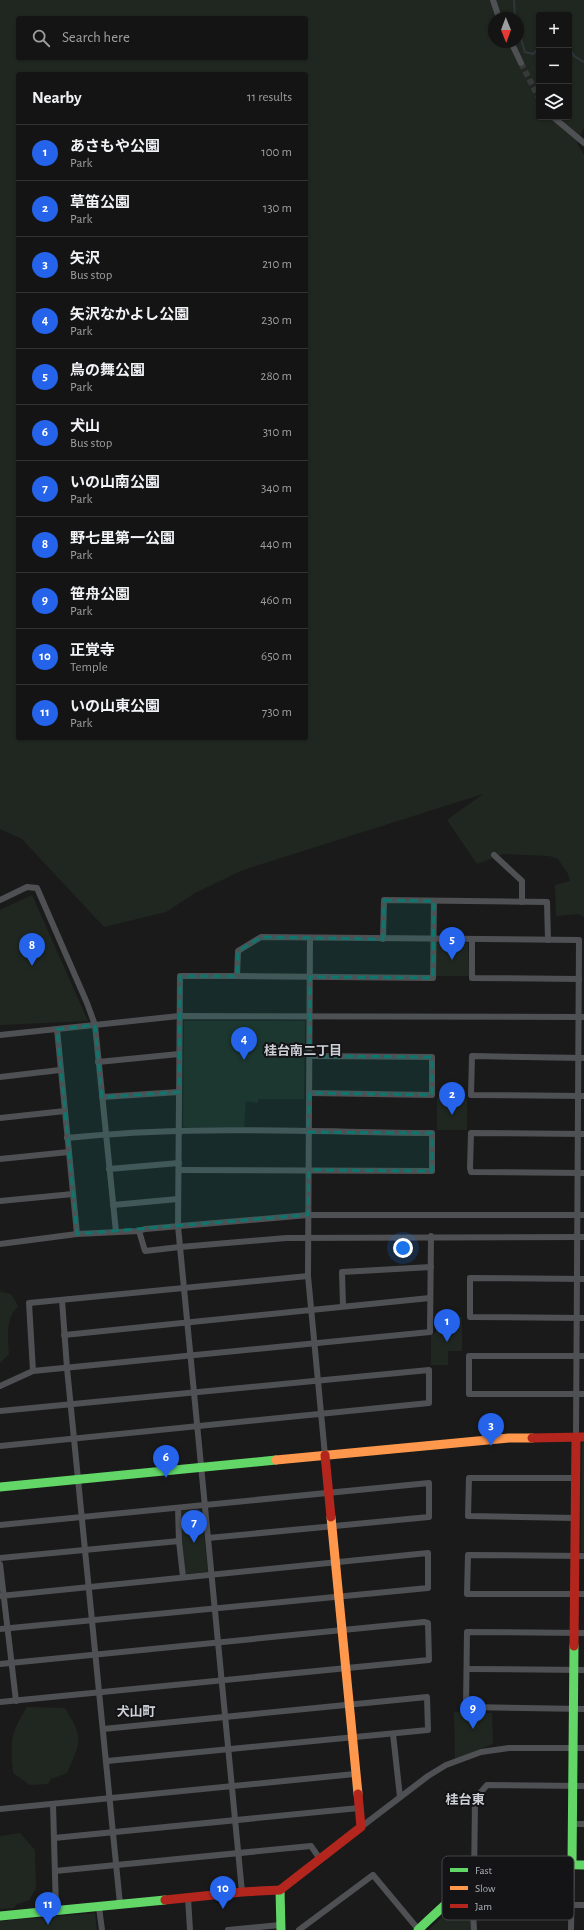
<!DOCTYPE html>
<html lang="en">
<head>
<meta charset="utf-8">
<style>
  :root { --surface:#141414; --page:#1d1d1d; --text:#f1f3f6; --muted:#9d9ea0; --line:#333334; --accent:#2563eb }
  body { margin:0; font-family:"Alegreya Sans","Noto Sans JP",sans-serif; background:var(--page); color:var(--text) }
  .controls { position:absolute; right:12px; top:12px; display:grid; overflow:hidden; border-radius:4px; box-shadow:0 1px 3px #0004 }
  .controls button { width:36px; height:36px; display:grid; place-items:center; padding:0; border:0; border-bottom:1px solid var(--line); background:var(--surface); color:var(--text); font:20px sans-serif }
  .compass { position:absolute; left:488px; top:12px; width:36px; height:36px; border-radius:50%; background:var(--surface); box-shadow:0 1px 3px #0004; rotate:179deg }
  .you { position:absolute; left:403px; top:1248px; width:14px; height:14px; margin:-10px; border:3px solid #fff; border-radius:50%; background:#1a73e8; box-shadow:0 0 0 6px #1a73e833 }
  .badge { display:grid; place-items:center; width:26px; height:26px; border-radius:50%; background:var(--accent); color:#fff; font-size:13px; font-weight:700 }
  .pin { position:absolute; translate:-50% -33px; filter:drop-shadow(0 1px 2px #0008) }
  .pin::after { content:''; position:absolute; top:21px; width:14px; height:12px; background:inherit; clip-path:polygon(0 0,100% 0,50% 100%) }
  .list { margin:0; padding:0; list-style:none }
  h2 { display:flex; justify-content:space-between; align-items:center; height:52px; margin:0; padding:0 16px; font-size:17px }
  h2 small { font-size:13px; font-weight:400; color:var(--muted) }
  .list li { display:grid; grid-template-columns:26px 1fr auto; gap:12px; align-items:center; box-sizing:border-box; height:56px; padding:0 16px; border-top:1px solid var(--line) }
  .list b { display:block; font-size:15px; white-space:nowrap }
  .list p { margin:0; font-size:13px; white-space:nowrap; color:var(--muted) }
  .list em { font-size:13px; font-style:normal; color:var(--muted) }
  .icon { flex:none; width:22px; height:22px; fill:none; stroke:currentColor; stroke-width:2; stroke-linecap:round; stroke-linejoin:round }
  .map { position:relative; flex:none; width:584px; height:1930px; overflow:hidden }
  .search { position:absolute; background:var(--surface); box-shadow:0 1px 3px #0004; left:16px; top:16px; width:292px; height:44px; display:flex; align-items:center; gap:10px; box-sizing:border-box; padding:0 14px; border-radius:4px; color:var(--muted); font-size:15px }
  .panel { position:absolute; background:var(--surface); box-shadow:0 1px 3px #0004; left:16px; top:72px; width:292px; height:668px; border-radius:4px }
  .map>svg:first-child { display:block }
  .green { fill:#202720; fill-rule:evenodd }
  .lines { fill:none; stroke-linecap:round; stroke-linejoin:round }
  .stream { stroke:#2d373c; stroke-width:2 }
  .street-tunnel { stroke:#37383a; stroke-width:6; stroke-dasharray:6 3; stroke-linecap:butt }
  .street { stroke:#4e5053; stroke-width:6 }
  .fast { stroke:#63d668; stroke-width:9 }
  .slow { stroke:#ff974d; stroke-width:9 }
  .jam { stroke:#b3261e; stroke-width:9 }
  .marked { fill:#0f766e; fill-opacity:0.2; stroke:#0f766e; stroke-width:3; stroke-dasharray:8 5; stroke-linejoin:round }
  .labels { text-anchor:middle; stroke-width:4; stroke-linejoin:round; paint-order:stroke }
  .neighbourhood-label { font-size:13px; font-weight:bold; fill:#cdd1d7; stroke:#141416 }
  .key { fill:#141416; stroke:#424347; stroke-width:1 }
  .key-label { font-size:11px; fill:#acb2ba }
</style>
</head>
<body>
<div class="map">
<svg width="584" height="1930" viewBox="0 0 584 1930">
  <rect width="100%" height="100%" fill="#1a1a1a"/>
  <!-- green -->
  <g class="green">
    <path d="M 0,0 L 584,0 L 584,127 L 577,143 L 584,155 L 584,917 L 578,914 L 556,916 L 555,885 L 570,881 L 568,874 L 558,859 L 549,856 L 503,854 L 477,864 L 447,820 L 483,794 L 243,870 L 195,893 L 166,912 L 104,927 L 22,839 L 0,829 ZM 539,15 L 569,15 L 569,117 L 539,117 ZM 18,18 L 306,18 L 306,58 L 18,58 ZM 494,18 L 518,18 L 518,42 L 494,42 ZM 18,74 L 306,74 L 306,738 L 18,738 Z"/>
    <path d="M 32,895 L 88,1021 L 0,1025 L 0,910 Z"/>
    <path d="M 436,942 L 468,943 L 469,976 L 436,976 Z"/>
    <path d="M 184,1021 L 305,1021 L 304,1099 L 258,1099 L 258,1103 L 246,1101 L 244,1127 L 185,1127 L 183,1125 Z"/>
    <path d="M 437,1098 L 467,1099 L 467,1130 L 437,1130 Z"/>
    <path d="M 0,1290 L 1,1292 L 11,1294 L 18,1306 C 5,1320 8,1336 9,1354 L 0,1363 Z"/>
    <path d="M 436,1313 L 447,1313 L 447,1318 L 462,1317 L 462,1351 L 448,1351 L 448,1365 L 431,1365 L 431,1334 L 436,1333 Z"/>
    <path d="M 582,1443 L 584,1443 L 584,1552 L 581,1552 Z"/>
    <path d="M 199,1509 L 201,1511 L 208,1572 L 185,1574 L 180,1513 L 181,1511 Z"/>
    <path d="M 27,1707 L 65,1708 C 84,1739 81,1741 67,1773 L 51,1779 L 48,1784 L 30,1785 L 13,1773 C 10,1741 10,1735 27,1707 Z"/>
    <path d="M 454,1712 L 492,1713 L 493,1744 L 455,1759 Z"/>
    <path d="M 20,1833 L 35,1850 L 36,1888 L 29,1900 L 17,1904 L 14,1908 L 0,1909 L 0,1836 Z"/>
    <path d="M 459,1903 L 471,1920 L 471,1930 L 428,1930 Z"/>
    <path d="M 95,1913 L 97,1930 L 0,1930 L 0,1921 Z"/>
  </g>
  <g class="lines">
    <!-- stream -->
    <g class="stream">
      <path d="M 514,0 L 515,18"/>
      <path d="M 518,30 L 525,52 L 533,54 L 539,48"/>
      <path d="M 569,47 L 574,56 L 584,62"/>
    </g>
    <!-- street-tunnel -->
    <path class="street-tunnel" d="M 521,63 L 539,98"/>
    <!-- street -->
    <g class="street">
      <path d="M 493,0 L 499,18"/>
      <path d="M 511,42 L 521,63"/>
      <path d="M 553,117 L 584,143"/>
      <path d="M 494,855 L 522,881 L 522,902"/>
      <path d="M 0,900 L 27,887 L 37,888 L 87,1003 L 95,1025 L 116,1232"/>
      <path d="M 310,938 L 308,1276 L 325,1455"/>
      <path d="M 383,939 L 384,900 L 547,902 L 548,940"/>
      <path d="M 472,940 L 472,978 L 579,979"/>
      <path d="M 237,976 L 433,978 L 434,901"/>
      <path d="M 57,1029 L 77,1234"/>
      <path d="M 0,1035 L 179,1016 L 584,1017"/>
      <path d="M 584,1058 L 472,1056 L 471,1095 L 584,1096"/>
      <path d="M 98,1062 L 179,1054"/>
      <path d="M 0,1077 L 60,1070"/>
      <path d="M 310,1093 L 432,1095 L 432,1057 L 310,1056"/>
      <path d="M 102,1097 L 179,1092"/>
      <path d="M 0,1118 L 65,1111"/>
      <path d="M 584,1134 L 471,1133 L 470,1168 L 471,1172 L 584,1173"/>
      <path d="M 67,1138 C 188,1125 311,1132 432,1133 L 432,1171 L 179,1170"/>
      <path d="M 0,1159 L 69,1152"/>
      <path d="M 109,1169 L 179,1163"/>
      <path d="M 0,1201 L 73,1194"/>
      <path d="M 113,1205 L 178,1199"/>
      <path d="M 139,1231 L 145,1251 L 180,1247 L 286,1238 L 584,1237"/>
      <path d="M 0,1244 L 77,1234 L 139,1231 L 145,1229 L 308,1215 L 584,1215"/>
      <path d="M 584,1279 L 470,1278 L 470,1317 L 584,1318"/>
      <path d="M 62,1300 L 67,1368 L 120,1904"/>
      <path d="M 343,1306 L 342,1272 L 431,1267"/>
      <path d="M 64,1335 L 430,1298"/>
      <path d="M 584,1356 L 469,1356 L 469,1394 L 584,1394"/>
      <path d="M 33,1371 L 430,1332 L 431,1236"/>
      <path d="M 0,1386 L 33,1371 L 29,1303 L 308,1276"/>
      <path d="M 0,1411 L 429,1370 L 429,1403 L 0,1446"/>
      <path d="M 178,1508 L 179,1541"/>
      <path d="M 575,1518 L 468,1516 L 469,1478 L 575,1478"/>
      <path d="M 0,1525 L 429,1483 L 429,1517 L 208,1538"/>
      <path d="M 584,1556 L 468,1555 L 467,1594 L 584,1594"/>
      <path d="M 0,1558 L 179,1541 L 183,1577"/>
      <path d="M 0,1564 L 16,1701"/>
      <path d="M 0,1596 L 428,1553 L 428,1588 L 0,1629"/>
      <path d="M 584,1633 L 467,1632 L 466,1707 L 584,1709"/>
      <path d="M 0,1664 L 424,1622 L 428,1623 L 429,1660 L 0,1702"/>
      <path d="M 467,1669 L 584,1670"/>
      <path d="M 103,1729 L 427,1697 L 428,1730 L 107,1761"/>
      <path d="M 393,1734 L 400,1797"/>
      <path d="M 53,1804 L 56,1910"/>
      <path d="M 0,1809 L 355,1774"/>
      <path d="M 573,1824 L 584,1824"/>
      <path d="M 361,1827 L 428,1776 L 446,1765 L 481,1752 L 509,1748 L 584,1748"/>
      <path d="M 54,1838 L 359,1808"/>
      <path d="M 55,1871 L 311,1846 L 320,1859"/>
      <path d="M 474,1883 L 475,1799 L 487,1785 L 584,1786"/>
      <path d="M 242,1892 L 178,1226 L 180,976 L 237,976 L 238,951 L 261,937 L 579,940 L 576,1437"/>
      <path d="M 460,1894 L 473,1913 L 474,1930"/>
      <path d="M 188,1898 L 190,1930"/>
      <path d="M 571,1905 L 584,1905"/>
      <path d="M 99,1907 L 102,1930"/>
      <path d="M 228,1930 L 280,1925"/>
      <path d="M 299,1930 L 373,1875 L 418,1929"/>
      <path d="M 571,1930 L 572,1865"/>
    </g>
    <!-- fast -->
    <g class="fast">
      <path d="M 0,1487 L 276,1460"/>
      <path d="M 572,1865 L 574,1646"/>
      <path d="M 280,1890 L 281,1930"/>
      <path d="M 0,1916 L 165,1900"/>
      <path d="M 418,1930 C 445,1905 476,1871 513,1865 C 536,1861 561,1865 584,1865"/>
    </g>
    <!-- slow -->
    <g class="slow">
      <path d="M 276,1460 L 509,1438 L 532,1438"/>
      <path d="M 331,1517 L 358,1794"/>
    </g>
    <!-- jam -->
    <g class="jam">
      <path d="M 532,1438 L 584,1437"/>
      <path d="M 325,1455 L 331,1517"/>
      <path d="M 574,1646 L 576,1437"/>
      <path d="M 165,1900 L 242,1892 L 280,1890 L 361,1827 L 358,1794"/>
    </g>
  </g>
  <!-- marked area -->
  <path class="marked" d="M 384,900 L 434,901 L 433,978 L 310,977 L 310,1056 L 432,1057 L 432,1095 L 310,1093 L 308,1132 L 432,1133 L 432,1171 L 309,1170 L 308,1215 L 77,1234 L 57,1029 L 95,1025 L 102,1097 L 179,1092 L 180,976 L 237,976 L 238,951 L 261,937 L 383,939 Z"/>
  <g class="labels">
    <!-- neighbourhood labels -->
    <g class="neighbourhood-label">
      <text x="303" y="1055">桂台南二丁目</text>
      <text x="136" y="1716">犬山町</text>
      <text x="465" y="1804">桂台東</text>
    </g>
  </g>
  <!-- legend -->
  <rect x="442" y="1856" width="132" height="64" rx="6" class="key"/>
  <rect x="450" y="1868" width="18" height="4" fill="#63d668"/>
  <rect x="450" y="1886" width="18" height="4" fill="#ff974d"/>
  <rect x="450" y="1904" width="18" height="4" fill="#b3261e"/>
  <g class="key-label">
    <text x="475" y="1874">Fast</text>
    <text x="475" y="1892">Slow</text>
    <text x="475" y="1910">Jam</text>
  </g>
</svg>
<div class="controls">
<button>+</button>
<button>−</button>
<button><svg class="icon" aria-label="layers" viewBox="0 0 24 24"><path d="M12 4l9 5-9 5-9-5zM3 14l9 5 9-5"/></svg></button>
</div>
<svg class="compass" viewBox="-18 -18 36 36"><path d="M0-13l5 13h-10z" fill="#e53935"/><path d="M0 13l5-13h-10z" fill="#9d9ea0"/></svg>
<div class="you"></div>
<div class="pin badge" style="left:447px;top:1342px">1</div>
<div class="pin badge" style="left:452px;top:1115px">2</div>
<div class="pin badge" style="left:491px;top:1446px">3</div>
<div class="pin badge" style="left:244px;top:1060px">4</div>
<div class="pin badge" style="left:452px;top:960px">5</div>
<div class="pin badge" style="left:166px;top:1478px">6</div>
<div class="pin badge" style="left:194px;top:1543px">7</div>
<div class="pin badge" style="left:32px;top:966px">8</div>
<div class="pin badge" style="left:473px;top:1729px">9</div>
<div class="pin badge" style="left:223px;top:1909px">10</div>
<div class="pin badge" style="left:48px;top:1925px">11</div>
<div class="search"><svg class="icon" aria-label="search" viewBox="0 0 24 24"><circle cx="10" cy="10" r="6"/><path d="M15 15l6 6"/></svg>Search here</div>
<section class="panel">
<h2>Nearby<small>11 results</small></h2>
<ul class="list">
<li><span class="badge">1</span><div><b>あさもや公園</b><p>Park</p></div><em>100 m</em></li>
<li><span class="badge">2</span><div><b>草笛公園</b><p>Park</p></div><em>130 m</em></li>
<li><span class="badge">3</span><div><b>矢沢</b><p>Bus stop</p></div><em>210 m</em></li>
<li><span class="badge">4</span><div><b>矢沢なかよし公園</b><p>Park</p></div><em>230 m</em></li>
<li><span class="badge">5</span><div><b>鳥の舞公園</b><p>Park</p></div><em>280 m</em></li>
<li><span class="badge">6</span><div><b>犬山</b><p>Bus stop</p></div><em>310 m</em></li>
<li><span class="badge">7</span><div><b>いの山南公園</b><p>Park</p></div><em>340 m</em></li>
<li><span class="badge">8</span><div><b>野七里第一公園</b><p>Park</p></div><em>440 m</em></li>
<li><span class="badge">9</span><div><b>笹舟公園</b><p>Park</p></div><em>460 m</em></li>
<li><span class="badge">10</span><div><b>正覚寺</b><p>Temple</p></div><em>650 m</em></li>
<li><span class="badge">11</span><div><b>いの山東公園</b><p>Park</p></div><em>730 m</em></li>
</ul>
</section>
</div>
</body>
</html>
